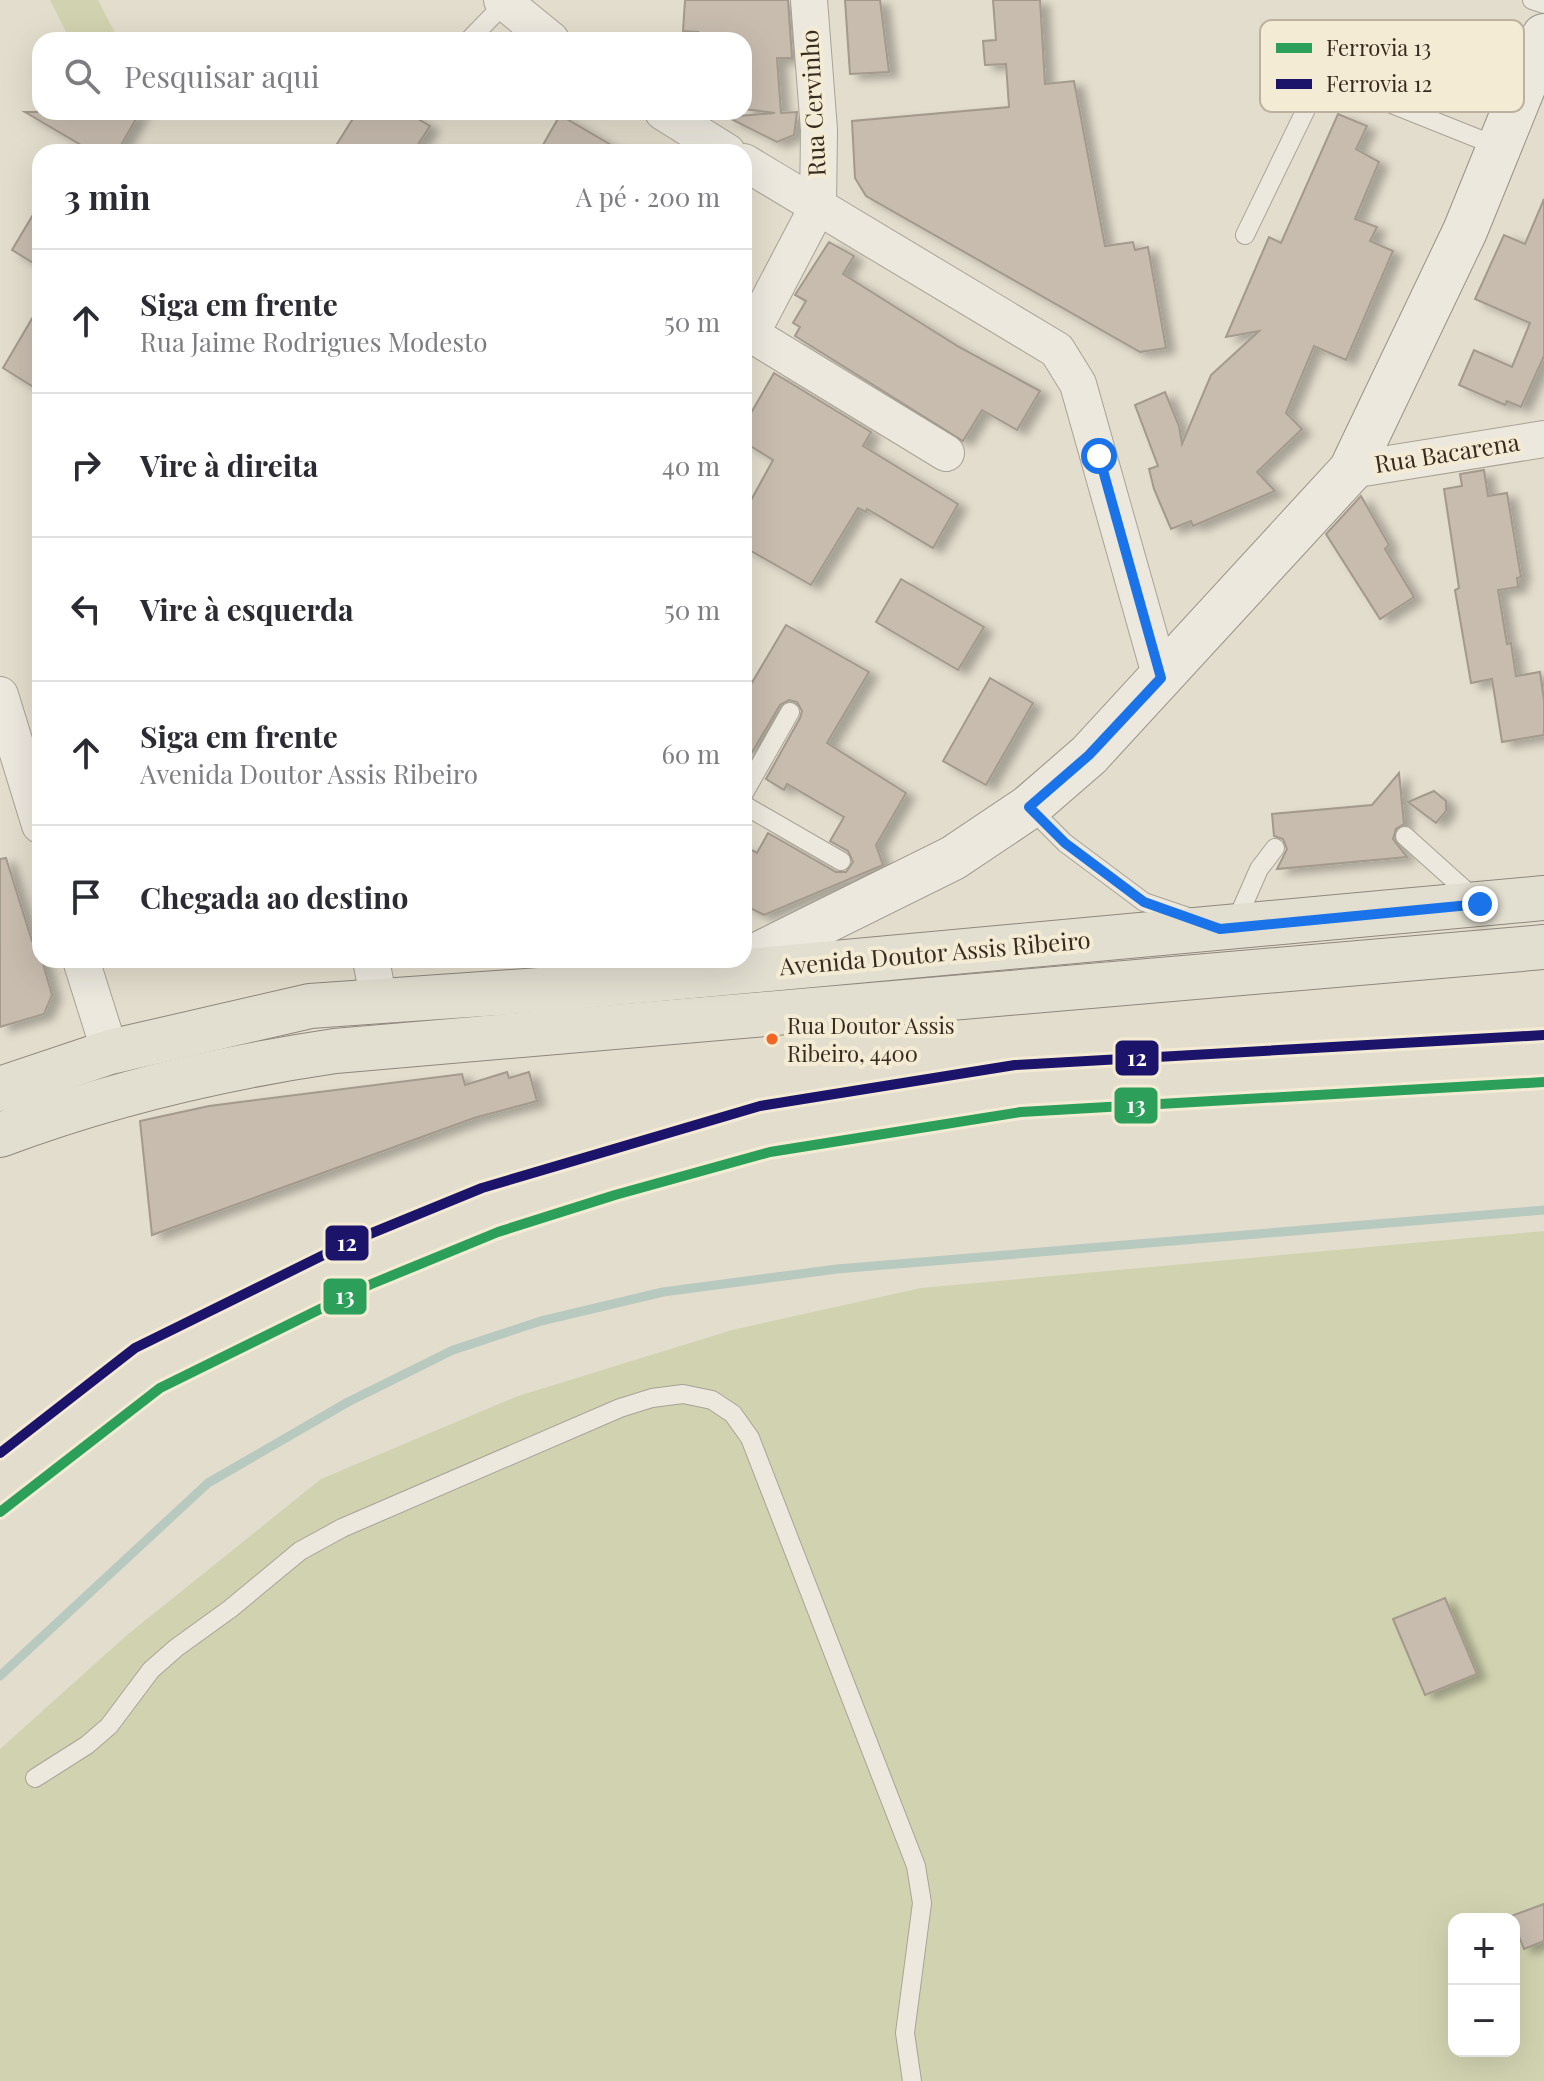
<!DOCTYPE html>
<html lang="pt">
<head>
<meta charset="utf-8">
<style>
  :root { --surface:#fff; --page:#f2f2f3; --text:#2b2b33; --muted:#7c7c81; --line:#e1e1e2 }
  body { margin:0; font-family:"Playfair Display",serif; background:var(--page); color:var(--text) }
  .controls { position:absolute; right:24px; bottom:24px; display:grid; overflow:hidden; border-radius:16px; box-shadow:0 8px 32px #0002 }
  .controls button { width:72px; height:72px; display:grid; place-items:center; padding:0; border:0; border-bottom:2px solid var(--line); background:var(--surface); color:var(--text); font:40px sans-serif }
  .stop { position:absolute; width:24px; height:24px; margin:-18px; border:6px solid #1a73e8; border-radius:50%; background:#fff }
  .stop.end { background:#1a73e8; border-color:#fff; box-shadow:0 2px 8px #0008 }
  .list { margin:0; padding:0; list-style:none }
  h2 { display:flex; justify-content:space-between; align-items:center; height:104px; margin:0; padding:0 32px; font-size:34px }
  h2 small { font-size:26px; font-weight:400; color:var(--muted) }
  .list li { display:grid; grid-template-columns:52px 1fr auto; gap:24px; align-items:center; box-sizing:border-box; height:144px; padding:0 32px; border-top:2px solid var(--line) }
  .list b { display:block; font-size:30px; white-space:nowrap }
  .list p { margin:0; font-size:26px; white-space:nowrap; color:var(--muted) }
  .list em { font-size:26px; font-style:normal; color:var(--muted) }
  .icon { flex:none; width:44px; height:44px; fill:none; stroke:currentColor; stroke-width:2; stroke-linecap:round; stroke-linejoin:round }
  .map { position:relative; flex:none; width:1544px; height:2081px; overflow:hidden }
  .search { position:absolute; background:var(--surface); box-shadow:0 8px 32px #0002; left:32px; top:32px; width:720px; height:88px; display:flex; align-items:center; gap:20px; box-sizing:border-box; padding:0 28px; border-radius:24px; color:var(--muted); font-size:30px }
  .panel { position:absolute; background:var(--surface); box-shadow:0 8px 32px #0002; left:32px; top:144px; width:720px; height:824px; border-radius:24px }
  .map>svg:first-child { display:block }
  .green { fill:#d1d3b0; fill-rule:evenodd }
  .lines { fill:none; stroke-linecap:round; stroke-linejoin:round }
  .stream { stroke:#b8c9bf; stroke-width:9 }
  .building { fill:#c7bcae; stroke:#a3998c; stroke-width:2; filter:url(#shadow) }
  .lane-casing { stroke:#a8a296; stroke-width:20 }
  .street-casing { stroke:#a8a296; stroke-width:38 }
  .secondary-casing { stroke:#989186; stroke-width:46 }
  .primary-casing { stroke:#8e877d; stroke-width:46 }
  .lane { stroke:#ece8de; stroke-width:18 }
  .street { stroke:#ece8de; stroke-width:36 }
  .secondary { stroke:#ece8de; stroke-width:44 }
  .primary { stroke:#e2ded0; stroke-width:44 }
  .rail-1-casing { stroke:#f4ebd4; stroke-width:16 }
  .rail-2-casing { stroke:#f4ebd4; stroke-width:16 }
  .rail-1 { stroke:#2ca05a; stroke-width:10 }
  .rail-2 { stroke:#1c146b; stroke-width:10 }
  .route { stroke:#1a73e8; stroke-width:10 }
  .bus-dot { fill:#f26522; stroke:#f4ebd4; stroke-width:3 }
  .labels { text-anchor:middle; stroke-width:8; stroke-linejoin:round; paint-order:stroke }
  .bus-label { font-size:22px; fill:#372b1f; stroke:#f4ebd4; text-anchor:start }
  .street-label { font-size:24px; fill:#372b1f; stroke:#f4ebd4 }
  .key { fill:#f4ebd4; stroke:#bbb19e; stroke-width:2 }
  .key-label { font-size:22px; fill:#372b1f }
  .line-badge { stroke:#f4ebd4; stroke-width:3 }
  .badge-label { font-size:22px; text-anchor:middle; font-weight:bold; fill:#fff }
</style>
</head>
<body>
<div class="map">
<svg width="1544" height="2081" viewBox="0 0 1544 2081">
  <defs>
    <filter id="shadow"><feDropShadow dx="9" dy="5" stdDeviation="4" flood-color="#0004"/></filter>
  </defs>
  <rect width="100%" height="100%" fill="#e3ddcd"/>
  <!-- green -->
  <g class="green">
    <path d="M 50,0 L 98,0 L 115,33 L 99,40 L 70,40 Z"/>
    <path d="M 1544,1231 L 1544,2081 L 0,2081 L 0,1749 L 127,1635 L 321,1479 L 518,1396 L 732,1330 L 921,1288 ZM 1454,1919 L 1514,1919 L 1514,2051 L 1454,2051 Z"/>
  </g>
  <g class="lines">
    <!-- stream -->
    <path class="stream" d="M 0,1676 L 208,1483 L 348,1402 L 453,1350 L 541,1321 L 663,1292 L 837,1269 L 1544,1210"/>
  </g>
  <!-- building -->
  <g class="building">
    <path d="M 685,0 L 788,0 L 792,58 L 777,58 L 781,113 L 797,112 L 794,135 L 777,142 L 727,117 L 775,113 L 744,109 L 744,40 L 694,40 L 698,32 L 683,31 Z"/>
    <path d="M 845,0 L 880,0 L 889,72 L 850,74 Z"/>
    <path d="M 993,0 L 1040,0 L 1045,84 L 1074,81 L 1105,246 L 1133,242 L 1135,250 L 1148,247 L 1166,348 L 1140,352 L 866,196 L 855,178 L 852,121 L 1009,107 L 1006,64 L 985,65 L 983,41 L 996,40 Z"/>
    <path d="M 25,112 L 140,112 L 117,152 L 93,152 Z"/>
    <path d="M 357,112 L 406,112 L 430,126 L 413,152 L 332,152 Z"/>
    <path d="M 1338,114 L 1367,126 L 1356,149 L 1379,162 L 1355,219 L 1377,227 L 1370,241 L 1393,251 L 1346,360 L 1314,346 L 1286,413 L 1302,429 L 1257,472 L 1275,491 L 1193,526 L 1191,521 L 1171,529 L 1154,489 L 1149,469 L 1158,466 L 1135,405 L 1165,392 L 1179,426 L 1182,444 L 1211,375 L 1259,331 L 1226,337 L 1269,237 L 1281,243 Z"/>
    <path d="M 560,115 L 623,152 L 539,152 Z"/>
    <path d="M 1544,199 L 1544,356 L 1521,407 L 1507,401 L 1505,405 L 1459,385 L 1474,350 L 1512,367 L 1530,323 L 1475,299 L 1504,235 L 1525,244 Z"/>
    <path d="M 40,203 L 40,267 L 12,250 Z"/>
    <path d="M 829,242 L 854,256 L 843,274 L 959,347 L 1040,391 L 1017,430 L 982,410 L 963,441 L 795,336 L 800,327 L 793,323 L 806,301 L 795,295 Z"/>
    <path d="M 40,305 L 40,391 L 3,368 Z"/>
    <path d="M 774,373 L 871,432 L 863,446 L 958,504 L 933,548 L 867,509 L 866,512 L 858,508 L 811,585 L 744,547 L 744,513 L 773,460 L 744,442 L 744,425 Z"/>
    <path d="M 1484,470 L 1488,496 L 1507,493 L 1521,577 L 1517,578 L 1518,587 L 1498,590 L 1507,644 L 1511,643 L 1516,676 L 1540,672 L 1544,700 L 1544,735 L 1502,742 L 1492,679 L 1471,683 L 1455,590 L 1459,588 L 1444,489 L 1462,486 L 1460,474 Z"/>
    <path d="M 1361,496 L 1389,545 L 1385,549 L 1414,597 L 1380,619 L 1326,534 Z"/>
    <path d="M 901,579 L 984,627 L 958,670 L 876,622 Z"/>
    <path d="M 786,625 L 869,672 L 827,743 L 906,793 L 876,845 L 883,865 L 764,915 L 744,905 L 744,846 L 757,853 L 768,833 L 836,872 L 846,872 L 853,862 L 848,851 L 830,841 L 844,817 L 787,784 L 784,790 L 766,779 L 800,718 L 802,711 L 797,702 L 789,700 L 780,705 L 744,766 L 744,696 Z"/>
    <path d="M 990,678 L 1033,703 L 986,785 L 943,761 Z"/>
    <path d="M 1399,773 L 1404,824 L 1396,829 L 1393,839 L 1407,857 L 1277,869 L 1287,849 L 1283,839 L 1274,836 L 1272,814 L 1372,805 Z"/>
    <path d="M 1434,791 L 1446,801 L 1446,811 L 1436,823 L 1408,802 Z"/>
    <path d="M 6,858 L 32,941 L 36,939 L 52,995 L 44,1014 L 0,1027 L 0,859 Z"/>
    <path d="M 507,1072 L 509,1078 L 529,1072 L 537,1101 L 474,1118 L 152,1235 L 140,1121 L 209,1106 L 462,1074 L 465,1085 Z"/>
    <path d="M 1445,1598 L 1477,1674 L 1425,1695 L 1393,1619 Z"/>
    <path d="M 1544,1904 L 1544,1941 L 1524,1949 L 1511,1916 Z"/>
  </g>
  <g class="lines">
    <!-- lane casing -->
    <g class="lane-casing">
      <g id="lane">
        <path d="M 1532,0 L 1544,4"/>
        <path d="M 469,40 L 505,3"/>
        <path d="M 1245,235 L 1310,101 L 1324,89 L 1354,89 L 1499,147"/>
        <path d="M 744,793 L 790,712"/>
        <path d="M 744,805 L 841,861"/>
        <path d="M 1029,807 L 1065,843 L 1144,902 L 1191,918"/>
        <path d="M 1405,836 L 1475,899"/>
        <path d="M 1234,926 L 1259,869 L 1275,848"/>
        <path d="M 35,1778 L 87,1745 L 109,1726 L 151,1670 L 176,1648 L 230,1609 L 300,1551 L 342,1528 L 620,1408 L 652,1398 L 683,1394 L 712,1400 L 733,1414 L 750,1438 L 916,1866 L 922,1903 L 905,2033 L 912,2081"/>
      </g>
    </g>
    <!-- street casing -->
    <g class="street-casing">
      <g id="street">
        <path d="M 502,0 L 551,40"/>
        <path d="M 663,112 L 727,152"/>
        <path d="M 744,162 L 1057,350 L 1078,384 L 1161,678"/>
        <path d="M 744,330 L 751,334 L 818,206 L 819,130 L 809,0"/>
        <path d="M 751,334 L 946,453"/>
        <path d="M 1351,470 L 1544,439"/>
        <path d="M 0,695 L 40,825"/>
        <path d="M 81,960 L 110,1052"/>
        <path d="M 371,960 L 379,1001"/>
      </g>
    </g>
    <!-- secondary casing -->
    <g class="secondary-casing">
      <path id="secondary" d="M 723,972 L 953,858 L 1029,807 L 1089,755 L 1351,470 L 1465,231 L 1544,36"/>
    </g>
    <!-- primary casing -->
    <g class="primary-casing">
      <g id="primary">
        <path d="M 0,1089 L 110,1052 L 310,1006 L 540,990 L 1544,898"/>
        <path d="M 0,1135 C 109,1094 220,1068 335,1051 L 1544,947"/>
      </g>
    </g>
    <!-- lane -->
    <use href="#lane" class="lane"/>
    <!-- street -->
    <use href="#street" class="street"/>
    <!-- secondary -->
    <use href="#secondary" class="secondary"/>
    <!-- primary -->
    <use href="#primary" class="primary"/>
    <!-- rail-1 casing -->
    <g class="rail-1-casing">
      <path id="rail-1" d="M 0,1512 L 160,1388 L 369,1285 L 498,1232 L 615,1195 L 770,1152 L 1021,1112 L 1544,1082"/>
    </g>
    <!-- rail-2 casing -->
    <g class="rail-2-casing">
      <path id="rail-2" d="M 0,1453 L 135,1348 L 350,1242 L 482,1188 L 760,1106 L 1015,1065 L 1544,1035"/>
    </g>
    <!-- rail-1 -->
    <use href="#rail-1" class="rail-1"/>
    <!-- rail-2 -->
    <use href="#rail-2" class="rail-2"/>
  </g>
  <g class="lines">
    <!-- route -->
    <path class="route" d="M 1099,456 L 1161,678 L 1089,755 L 1029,807 L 1065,843 L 1144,902 L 1220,929 L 1480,904"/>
  </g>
  <!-- markers -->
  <circle class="bus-dot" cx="772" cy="1039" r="7"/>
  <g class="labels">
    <!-- bus labels -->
    <g class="bus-label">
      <text x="787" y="1034">Rua Doutor Assis<tspan x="787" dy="28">Ribeiro, 4400</tspan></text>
    </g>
    <!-- street labels -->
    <g class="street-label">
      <text transform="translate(814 103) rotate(-93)" y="8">Rua Cervinho</text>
      <text transform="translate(1447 454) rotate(-9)" y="8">Rua Bacarena</text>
      <text transform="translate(935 954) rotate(-5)" y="8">Avenida Doutor Assis Ribeiro</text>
    </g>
  </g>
  <!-- legend -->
  <rect x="1260" y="20" width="264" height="92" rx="12" class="key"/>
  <rect x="1276" y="43" width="36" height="10" fill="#2ca05a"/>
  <rect x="1276" y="79" width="36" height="10" fill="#1c146b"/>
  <g class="key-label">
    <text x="1326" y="56">Ferrovia 13</text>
    <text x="1326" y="92">Ferrovia 12</text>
  </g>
  <g class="line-badge">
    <rect x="1114" y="1039" width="46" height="38" rx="8" fill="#1c146b"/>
    <rect x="1113" y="1086" width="46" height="39" rx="8" fill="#2ca05a"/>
    <rect x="324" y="1224" width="46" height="38" rx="8" fill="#1c146b"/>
    <rect x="322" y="1277" width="46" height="39" rx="8" fill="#2ca05a"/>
  </g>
  <g class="badge-label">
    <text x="1137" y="1066">12</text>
    <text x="1136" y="1113">13</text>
    <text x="347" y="1251">12</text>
    <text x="345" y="1304">13</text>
  </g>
</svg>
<div class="controls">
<button>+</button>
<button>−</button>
</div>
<div class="stop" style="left:1099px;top:456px"></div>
<div class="stop end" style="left:1480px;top:904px"></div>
<div class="search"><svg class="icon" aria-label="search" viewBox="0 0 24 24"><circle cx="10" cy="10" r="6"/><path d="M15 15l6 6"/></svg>Pesquisar aqui</div>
<section class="panel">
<h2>3 min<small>A pé · 200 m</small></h2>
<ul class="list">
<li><svg class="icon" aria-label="ahead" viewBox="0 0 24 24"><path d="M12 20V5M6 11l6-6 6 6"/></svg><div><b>Siga em frente</b><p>Rua Jaime Rodrigues Modesto</p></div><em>50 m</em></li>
<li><svg class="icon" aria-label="right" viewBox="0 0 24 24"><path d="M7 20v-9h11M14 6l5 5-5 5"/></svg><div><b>Vire à direita</b></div><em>40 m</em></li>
<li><svg class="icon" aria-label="left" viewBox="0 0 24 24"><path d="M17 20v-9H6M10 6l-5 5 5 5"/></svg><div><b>Vire à esquerda</b></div><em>50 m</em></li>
<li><svg class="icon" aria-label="ahead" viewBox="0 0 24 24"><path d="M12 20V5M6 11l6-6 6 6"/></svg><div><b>Siga em frente</b><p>Avenida Doutor Assis Ribeiro</p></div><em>60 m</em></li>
<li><svg class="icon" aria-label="arrive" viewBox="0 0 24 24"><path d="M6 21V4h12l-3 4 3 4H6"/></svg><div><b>Chegada ao destino</b></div></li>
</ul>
</section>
</div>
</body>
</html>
